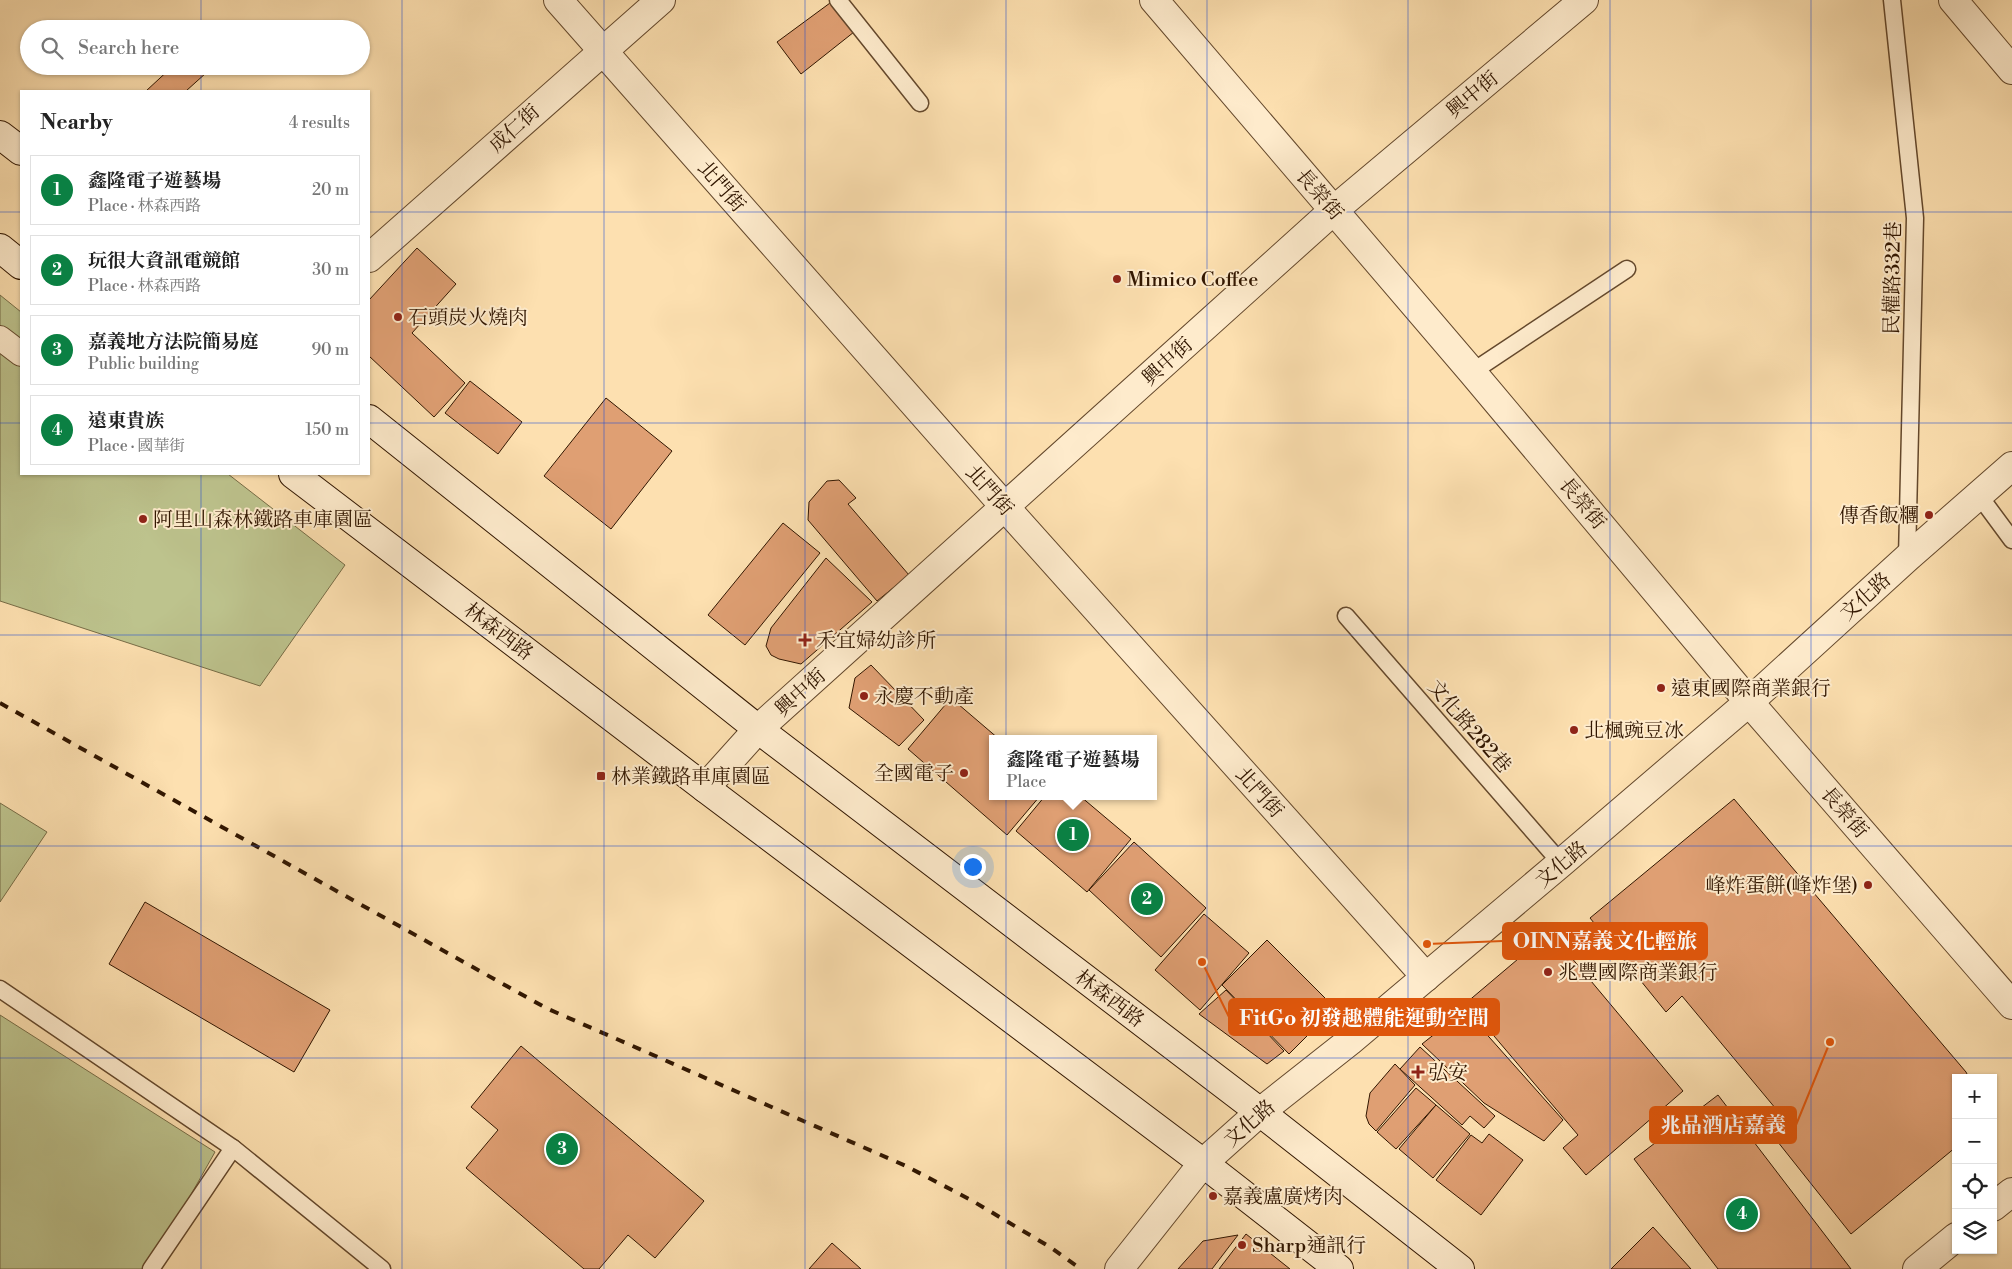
<!DOCTYPE html>
<html lang="en">
<head>
<meta charset="utf-8">
<style>
  :root { --surface:#fff; --page:#f6f6f6; --text:#222; --muted:#767676; --line:#e0e0e0; --accent:#0b8043 }
  body { margin:0; font-family:"Libre Bodoni","Noto Serif TC",serif; background:var(--page); color:var(--text) }
  .controls { position:absolute; right:15px; bottom:15px; display:grid; overflow:hidden; border-radius:0px; box-shadow:0 1px 4px #0004 }
  .controls button { width:45px; height:45px; display:grid; place-items:center; padding:0; border:0; border-bottom:1px solid var(--line); background:var(--surface); color:var(--text); font:25px sans-serif }
  .you { position:absolute; left:972px; top:866px; width:18px; height:18px; margin:-12px; border:4px solid #fff; border-radius:50%; background:#1a73e8; box-shadow:0 0 0 8px #1a73e833 }
  .badge { display:grid; place-items:center; width:32px; height:32px; border-radius:50%; background:var(--accent); color:#fff; font-size:16px; font-weight:700 }
  .pin { position:absolute; translate:-50% -50%; border:2px solid #fff; box-shadow:0 1px 5px #0006 }
  .popup { position:absolute; left:989px; top:735px; width:168px; height:65px; box-sizing:border-box; display:grid; place-content:center; border-radius:0px; background:var(--surface); filter:drop-shadow(0 1px 4px #0005); font-size:16px; white-space:nowrap; color:var(--muted) }
  .popup b { font-size:19px; color:var(--text) }
  .popup::after { content:''; position:absolute; left:50%; top:100%; margin-left:-10px; border:10px solid transparent; border-top-color:var(--surface) }
  .list { margin:0; padding:0; list-style:none }
  h2 { display:flex; justify-content:space-between; align-items:center; height:65px; margin:0; padding:0 20px; font-size:21px }
  h2 small { font-size:16px; font-weight:400; color:var(--muted) }
  .list li { display:grid; grid-template-columns:32px 1fr auto; gap:15px; align-items:center; box-sizing:border-box; height:70px; margin:0 10px 10px; padding:0 10px; border:1px solid var(--line); border-radius:0px }
  .list b { display:block; font-size:19px; white-space:nowrap }
  .list p { margin:0; font-size:16px; white-space:nowrap; color:var(--muted) }
  .list em { font-size:16px; font-style:normal; color:var(--muted) }
  .icon { flex:none; width:28px; height:28px; fill:none; stroke:currentColor; stroke-width:2; stroke-linecap:round; stroke-linejoin:round }
  .map { position:relative; flex:none; width:2012px; height:1269px; overflow:hidden }
  .search { position:absolute; background:var(--surface); box-shadow:0 1px 4px #0004; left:20px; top:20px; width:350px; height:55px; display:flex; align-items:center; gap:12px; box-sizing:border-box; padding:0 18px; border-radius:28px; color:var(--muted); font-size:19px }
  .panel { position:absolute; background:var(--surface); box-shadow:0 1px 4px #0004; left:20px; top:90px; width:350px; height:385px; border-radius:0px }
  .map>svg:first-child { display:block }
  .green { fill:#bdc38d; stroke:#776c46 }
  .building { fill:#df9f73; stroke:#311600 }
  .lines { fill:none; stroke-linecap:round; stroke-linejoin:round }
  .service-casing { stroke:#64482c; stroke-width:19 }
  .pedestrian-casing { stroke:#64482c; stroke-width:26 }
  .minor-casing { stroke:#64482c; stroke-width:30 }
  .tertiary-casing { stroke:#64482c; stroke-width:30 }
  .secondary-casing { stroke:#311600; stroke-width:30 }
  .service { stroke:#feebcc; stroke-width:16 }
  .pedestrian { stroke:#feebcc; stroke-width:24 }
  .minor { stroke:#feebcc; stroke-width:28 }
  .tertiary { stroke:#feebcc; stroke-width:28 }
  .secondary { stroke:#feebcc; stroke-width:28 }
  .rail { stroke:#311600; stroke-width:4; stroke-dasharray:9 9; stroke-linecap:butt }
  .grid { fill:none; stroke:#1d4ed8; stroke-width:1; stroke-opacity:0.55 }
  .poi-dot { fill:#8f2418; stroke:#feebcc; stroke-width:2 }
  .labels { text-anchor:middle; stroke-width:4; stroke-linejoin:round; paint-order:stroke }
  .street-label { font-size:20px; fill:#311600; stroke:#feebcc }
  .poi-label { font-size:20px; fill:#311600; stroke:#feebcc; text-anchor:start }
  .leader { fill:none; stroke:#df560b; stroke-width:2 }
  .callout-dot { fill:#df560b; stroke:#feebcc; stroke-width:2 }
  .callout { fill:#df560b; stroke:#df560b; stroke-width:2 }
  .callout-label { font-size:21px; text-anchor:middle; font-weight:bold; fill:#fff }
</style>
</head>
<body>
<div class="map">
<svg width="2012" height="1269" viewBox="0 0 2012 1269">
  <rect width="100%" height="100%" fill="#fde0b0"/>
  <filter id="stains"><feTurbulence type="fractalNoise" baseFrequency=".004" numOctaves="4"/><feColorMatrix values="0 0 0 0 .2 0 0 0 0 .09 0 0 0 0 .02 0 0 0 .5 -.17"/></filter>
  <radialGradient id="worn" r=".72"><stop offset=".6" stop-color="#630" stop-opacity="0"/><stop offset="1" stop-color="#630" stop-opacity=".3"/></radialGradient>
  <!-- green -->
  <g class="green">
    <path d="M 0,295 L 21,312 L 21,474 L 228,474 L 345,565 L 260,686 L 0,601 Z"/>
    <path d="M 0,803 L 47,832 L 0,902 Z"/>
    <path d="M 0,1015 L 215,1152 L 149,1269 L 0,1269 Z"/>
  </g>
  <!-- building -->
  <g class="building">
    <path d="M 830,3 L 854,32 L 801,74 L 777,42 Z"/>
    <path d="M 173,66 L 199,66 L 206,73 L 186,91 L 146,91 Z"/>
    <path d="M 417,248 L 456,284 L 412,333 L 465,383 L 434,417 L 369,356 L 369,300 Z"/>
    <path d="M 470,381 L 522,422 L 498,454 L 445,413 Z"/>
    <path d="M 606,398 L 672,451 L 611,529 L 544,476 Z"/>
    <path d="M 839,480 L 856,498 L 848,504 L 909,575 L 877,601 L 808,520 L 809,502 L 827,481 Z"/>
    <path d="M 783,523 L 820,553 L 745,645 L 708,615 Z"/>
    <path d="M 826,558 L 872,602 L 801,664 L 779,659 L 771,655 L 766,646 L 771,628 Z"/>
    <path d="M 871,665 L 924,720 L 899,746 L 849,708 L 855,678 Z"/>
    <path d="M 951,698 L 999,739 L 993,739 L 993,796 L 1040,796 L 1007,835 L 908,749 Z"/>
    <path d="M 1045,796 L 1080,796 L 1131,839 L 1087,892 L 1016,831 Z"/>
    <path d="M 1734,799 L 1966,1072 L 1969,1078 L 1956,1078 L 1956,1147 L 1851,1234 L 1762,1122 L 1776,1109 L 1682,996 L 1666,1012 L 1590,918 Z"/>
    <path d="M 1134,842 L 1206,908 L 1161,957 L 1089,890 Z"/>
    <path d="M 145,902 L 330,1010 L 294,1072 L 109,964 Z"/>
    <path d="M 1204,914 L 1249,953 L 1200,1010 L 1155,970 Z"/>
    <path d="M 1550,932 L 1683,1091 L 1586,1175 L 1563,1148 L 1578,1135 L 1466,1003 Z"/>
    <path d="M 1267,940 L 1335,1008 L 1289,1054 L 1222,985 Z"/>
    <path d="M 1226,990 L 1284,1051 L 1267,1064 L 1199,1014 Z"/>
    <path d="M 1465,1010 L 1563,1120 L 1544,1141 L 1484,1103 L 1422,1044 Z"/>
    <path d="M 521,1046 L 704,1201 L 655,1258 L 628,1235 L 599,1269 L 584,1269 L 466,1168 L 498,1130 L 471,1107 Z"/>
    <path d="M 1420,1047 L 1495,1116 L 1484,1128 L 1470,1116 L 1462,1125 L 1400,1069 Z"/>
    <path d="M 1395,1064 L 1415,1085 L 1376,1131 L 1369,1124 L 1366,1116 L 1370,1093 Z"/>
    <path d="M 1416,1088 L 1436,1105 L 1396,1149 L 1377,1132 Z"/>
    <path d="M 1718,1095 L 1851,1269 L 1718,1269 L 1634,1159 Z"/>
    <path d="M 1436,1105 L 1470,1134 L 1433,1178 L 1399,1149 Z"/>
    <path d="M 1489,1134 L 1523,1160 L 1481,1215 L 1436,1180 L 1471,1135 L 1482,1143 Z"/>
    <path d="M 1653,1227 L 1691,1269 L 1611,1269 Z"/>
    <path d="M 1246,1234 L 1290,1269 L 1219,1269 Z"/>
    <path d="M 1238,1235 L 1212,1269 L 1178,1269 L 1203,1241 Z"/>
    <path d="M 832,1243 L 861,1269 L 809,1269 Z"/>
  </g>
  <g class="lines">
    <!-- service casing -->
    <g class="service-casing">
      <g id="service">
        <path d="M 838,0 L 920,103"/>
        <path d="M 1892,0 L 1915,218 L 1907,558"/>
        <path d="M 1472,372 L 1627,269"/>
        <path d="M 1978,494 L 2012,540"/>
        <path d="M 1346,616 L 1561,863"/>
        <path d="M 0,989 L 233,1148 L 382,1269"/>
        <path d="M 151,1269 L 233,1148"/>
      </g>
    </g>
    <!-- pedestrian casing -->
    <g class="pedestrian-casing">
      <path id="pedestrian" d="M 0,338 L 21,354"/>
    </g>
    <!-- minor casing -->
    <g class="minor-casing">
      <g id="minor">
        <path d="M 558,0 L 1005,507 L 1426,977"/>
        <path d="M 1154,0 L 1472,372 L 1749,702 L 2012,1005"/>
        <path d="M 1953,0 L 2012,70"/>
        <path d="M 369,258 L 661,0"/>
        <path d="M 705,788 L 758,729 L 1334,210 L 1584,0"/>
        <path d="M 1993,1207 L 2012,1192"/>
        <path d="M 1917,1269 L 1956,1237"/>
      </g>
    </g>
    <!-- tertiary casing -->
    <g class="tertiary-casing">
      <path id="tertiary" d="M 1119,1269 L 1203,1163 L 1260,1112 L 1350,1041 L 1561,863 L 1749,702 L 1907,558 L 2012,466"/>
    </g>
    <!-- secondary casing -->
    <g class="secondary-casing">
      <g id="secondary">
        <path d="M 0,135 L 21,151"/>
        <path d="M 0,248 L 21,265"/>
        <path d="M 369,419 L 758,729 L 1260,1112 L 1460,1269"/>
        <path d="M 293,474 L 705,788 L 1203,1163 L 1339,1269"/>
      </g>
    </g>
    <!-- service -->
    <use href="#service" class="service"/>
    <!-- pedestrian -->
    <use href="#pedestrian" class="pedestrian"/>
    <!-- minor -->
    <use href="#minor" class="minor"/>
    <!-- tertiary -->
    <use href="#tertiary" class="tertiary"/>
    <!-- secondary -->
    <use href="#secondary" class="secondary"/>
    <!-- rail -->
    <path class="rail" d="M 0,703 L 546,1008 L 906,1166 L 971,1200 L 1050,1247 L 1081,1269"/>
  </g>
  <!-- grid -->
  <path class="grid" d="M 201,0 L 201,29M 402,0 L 402,1269M 604,0 L 604,1269M 805,0 L 805,1269M 1006,0 L 1006,1269M 1207,0 L 1207,1269M 1408,0 L 1408,1269M 1610,0 L 1610,1269M 1811,0 L 1811,1269M 201,66 L 201,91M 0,212 L 21,212M 369,212 L 2012,212M 0,423 L 21,423M 369,423 L 2012,423M 201,474 L 201,1269M 0,635 L 2012,635M 0,846 L 2012,846M 0,1058 L 2012,1058"/>
  <!-- markers -->
  <g class="poi-dot">
    <circle cx="1117" cy="279" r="5"/>
    <circle cx="398" cy="317" r="5"/>
    <circle cx="1929" cy="515" r="5"/>
    <circle cx="143" cy="519" r="5"/>
    <path d="M802.5 632.5h5v5h5v5h-5v5h-5v-5h-5v-5h5z"/>
    <circle cx="1661" cy="688" r="5"/>
    <circle cx="864" cy="696" r="5"/>
    <circle cx="1574" cy="730" r="5"/>
    <circle cx="964" cy="773" r="5"/>
    <rect x="596" y="771" width="10" height="10" rx="2.5"/>
    <circle cx="1868" cy="885" r="5"/>
    <circle cx="1548" cy="972" r="5"/>
    <path d="M1415.5 1064.5h5v5h5v5h-5v5h-5v-5h-5v-5h5z"/>
    <circle cx="1213" cy="1196" r="5"/>
    <circle cx="1242" cy="1245" r="5"/>
  </g>
  <g class="labels">
    <!-- street labels -->
    <g class="street-label">
      <text transform="translate(1472 94) rotate(-40)" y="7">興中街</text>
      <text transform="translate(514 128) rotate(-42)" y="7">成仁街</text>
      <text transform="translate(722 186) rotate(49)" y="7">北門街</text>
      <text transform="translate(1320 194) rotate(49)" y="7">長榮街</text>
      <text transform="translate(1892 278) rotate(-89)" y="7">民權路332巷</text>
      <text transform="translate(1167 361) rotate(-42)" y="7">興中街</text>
      <text transform="translate(990 490) rotate(48)" y="7">北門街</text>
      <text transform="translate(1583 503) rotate(50)" y="7">長榮街</text>
      <text transform="translate(1865 596) rotate(-42)" y="7">文化路</text>
      <text transform="translate(499 631) rotate(37)" y="7">林森西路</text>
      <text transform="translate(800 692) rotate(-42)" y="7">興中街</text>
      <text transform="translate(1470 726) rotate(49)" y="7">文化路282巷</text>
      <text transform="translate(1260 792) rotate(48)" y="7">北門街</text>
      <text transform="translate(1845 812) rotate(49)" y="7">長榮街</text>
      <text transform="translate(1561 864) rotate(-40)" y="7">文化路</text>
      <text transform="translate(1110 998) rotate(37)" y="7">林森西路</text>
      <text transform="translate(1249 1123) rotate(-41)" y="7">文化路</text>
    </g>
    <!-- poi labels -->
    <g class="poi-label">
      <text x="1127" y="286">Mimico Coffee</text>
      <text x="408" y="324">石頭炭火燒肉</text>
      <text x="1919" y="522" text-anchor="end">傳香飯糰</text>
      <text x="153" y="526">阿里山森林鐵路車庫園區</text>
      <text x="816" y="647">禾宜婦幼診所</text>
      <text x="1671" y="695">遠東國際商業銀行</text>
      <text x="874" y="703">永慶不動產</text>
      <text x="1584" y="737">北楓豌豆冰</text>
      <text x="954" y="780" text-anchor="end">全國電子</text>
      <text x="611" y="783">林業鐵路車庫園區</text>
      <text x="1858" y="892" text-anchor="end">峰炸蛋餅(峰炸堡)</text>
      <text x="1558" y="979">兆豐國際商業銀行</text>
      <text x="1428" y="1079">弘安</text>
      <text x="1223" y="1203">嘉義盧廣烤肉</text>
      <text x="1252" y="1252">Sharp通訊行</text>
    </g>
  </g>
  <!-- callouts -->
  <path class="leader" d="M1427 944L1503 941M1202 962L1229 1017M1830 1042L1796 1125"/>
  <g class="callout-dot">
    <circle cx="1427" cy="944" r="5"/>
    <circle cx="1202" cy="962" r="5"/>
    <circle cx="1830" cy="1042" r="5"/>
  </g>
  <g class="callout">
    <rect x="1503" y="923" width="204" height="36" rx="5"/>
    <rect x="1229" y="999" width="270" height="36" rx="5"/>
    <rect x="1650" y="1107" width="146" height="36" rx="5"/>
  </g>
  <g class="callout-label">
    <text x="1605" y="948">OINN嘉義文化輕旅</text>
    <text x="1364" y="1025">FitGo 初發趣體能運動空間</text>
    <text x="1723" y="1132">兆品酒店嘉義</text>
  </g>
  <rect width="100%" height="100%" filter="url(#stains)"/>
  <rect width="100%" height="100%" fill="url(#worn)"/>
</svg>
<div class="controls">
<button>+</button>
<button>−</button>
<button><svg class="icon" aria-label="locate" viewBox="0 0 24 24"><circle cx="12" cy="12" r="6"/><path d="M12 2v4M12 18v4M2 12h4M18 12h4"/></svg></button>
<button><svg class="icon" aria-label="layers" viewBox="0 0 24 24"><path d="M12 4l9 5-9 5-9-5zM3 14l9 5 9-5"/></svg></button>
</div>
<div class="you"></div>
<div class="pin badge" style="left:1073px;top:835px">1</div>
<div class="popup"><b>鑫隆電子遊藝場</b>Place</div>
<div class="pin badge" style="left:1147px;top:899px">2</div>
<div class="pin badge" style="left:562px;top:1149px">3</div>
<div class="pin badge" style="left:1742px;top:1214px">4</div>
<div class="search"><svg class="icon" aria-label="search" viewBox="0 0 24 24"><circle cx="10" cy="10" r="6"/><path d="M15 15l6 6"/></svg>Search here</div>
<section class="panel">
<h2>Nearby<small>4 results</small></h2>
<ul class="list">
<li><span class="badge">1</span><div><b>鑫隆電子遊藝場</b><p>Place · 林森西路</p></div><em>20 m</em></li>
<li><span class="badge">2</span><div><b>玩很大資訊電競館</b><p>Place · 林森西路</p></div><em>30 m</em></li>
<li><span class="badge">3</span><div><b>嘉義地方法院簡易庭</b><p>Public building</p></div><em>90 m</em></li>
<li><span class="badge">4</span><div><b>遠東貴族</b><p>Place · 國華街</p></div><em>150 m</em></li>
</ul>
</section>
</div>
</body>
</html>
